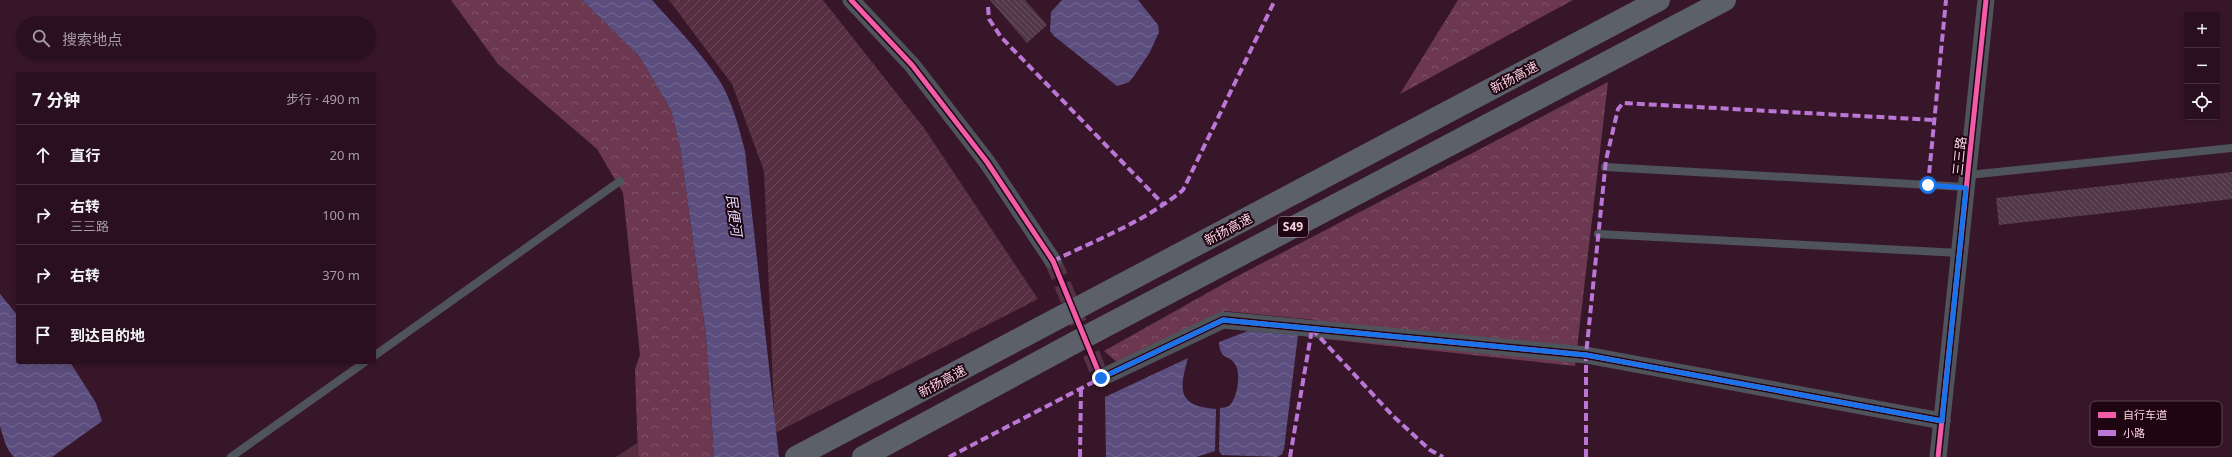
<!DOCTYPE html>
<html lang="zh">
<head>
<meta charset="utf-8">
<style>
  :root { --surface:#2a101f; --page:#361e2c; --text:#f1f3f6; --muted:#a59da4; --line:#46303d }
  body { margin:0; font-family:"Noto Sans","Noto Sans SC",sans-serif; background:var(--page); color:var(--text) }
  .controls { position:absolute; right:12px; top:12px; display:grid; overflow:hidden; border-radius:4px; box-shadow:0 2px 6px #0003 }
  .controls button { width:36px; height:36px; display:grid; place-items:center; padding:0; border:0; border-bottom:1px solid var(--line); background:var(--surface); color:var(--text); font:20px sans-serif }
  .stop { position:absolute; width:12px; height:12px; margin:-9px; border:3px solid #1a73e8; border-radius:50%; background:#fff }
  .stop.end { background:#1a73e8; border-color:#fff; box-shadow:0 1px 4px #0008 }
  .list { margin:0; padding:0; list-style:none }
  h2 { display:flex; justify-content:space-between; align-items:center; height:52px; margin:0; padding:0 16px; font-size:17px }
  h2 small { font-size:13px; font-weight:400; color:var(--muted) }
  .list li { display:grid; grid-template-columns:26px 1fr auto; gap:12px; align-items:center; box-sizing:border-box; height:60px; padding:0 16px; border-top:1px solid var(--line) }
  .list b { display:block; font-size:15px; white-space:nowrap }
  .list p { margin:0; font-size:13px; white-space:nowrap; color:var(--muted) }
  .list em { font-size:13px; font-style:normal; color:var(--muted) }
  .icon { flex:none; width:22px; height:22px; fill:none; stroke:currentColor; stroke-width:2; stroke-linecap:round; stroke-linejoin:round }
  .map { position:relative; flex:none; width:2232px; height:457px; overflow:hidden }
  .search { position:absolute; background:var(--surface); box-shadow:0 2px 6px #0003; left:16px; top:16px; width:360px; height:44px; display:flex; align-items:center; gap:10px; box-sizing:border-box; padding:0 14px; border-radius:22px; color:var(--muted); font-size:15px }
  .panel { position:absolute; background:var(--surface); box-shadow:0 2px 6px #0003; left:16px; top:72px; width:360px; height:292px; border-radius:4px }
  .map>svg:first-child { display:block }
  .grass { fill:#563041 }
  .forest { fill:url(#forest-crowns) }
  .garden { fill:url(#garden-furrows) }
  .water { fill:url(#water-waves) }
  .building { fill:url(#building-back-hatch) }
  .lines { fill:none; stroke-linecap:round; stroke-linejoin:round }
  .minor-tunnel { stroke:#563245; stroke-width:17; stroke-dasharray:17 8; stroke-linecap:butt }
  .service { stroke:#4f535b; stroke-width:8 }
  .minor { stroke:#4f535b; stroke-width:17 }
  .motorway { stroke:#5c606b; stroke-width:22 }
  .quiet { stroke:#ba77d6; stroke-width:4; stroke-dasharray:8 4; stroke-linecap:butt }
  .cycleway-casing { stroke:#1e0511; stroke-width:8 }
  .cycleway { stroke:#f35aa7; stroke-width:5 }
  .route { stroke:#1a73e8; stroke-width:5 }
  .labels { text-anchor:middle; stroke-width:4; stroke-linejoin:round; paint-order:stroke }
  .shield { fill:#1e0511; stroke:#ba96a5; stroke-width:1 }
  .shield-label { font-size:12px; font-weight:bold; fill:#fdd4e4 }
  .street-label { font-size:13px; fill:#fdd4e4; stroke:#1e0511 }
  .water-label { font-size:14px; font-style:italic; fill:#ded9fa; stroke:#1e0511 }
  .key { fill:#1e0511; stroke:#614350; stroke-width:1 }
  .key-label { font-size:11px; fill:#fdd4e4 }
</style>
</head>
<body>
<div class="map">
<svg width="2232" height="457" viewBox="0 0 2232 457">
  <defs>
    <pattern id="forest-crowns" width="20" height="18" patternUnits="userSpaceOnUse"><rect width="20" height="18" fill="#6b384f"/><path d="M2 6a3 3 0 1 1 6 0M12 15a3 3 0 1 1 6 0" fill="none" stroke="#815468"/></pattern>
    <pattern id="garden-furrows" width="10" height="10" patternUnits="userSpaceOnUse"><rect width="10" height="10" fill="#563041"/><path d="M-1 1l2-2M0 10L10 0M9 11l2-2" fill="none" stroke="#6f4d5c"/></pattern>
    <pattern id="water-waves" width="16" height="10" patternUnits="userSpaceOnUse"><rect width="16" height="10" fill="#5b4e7e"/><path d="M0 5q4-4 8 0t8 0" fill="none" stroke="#736790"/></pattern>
    <pattern id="building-back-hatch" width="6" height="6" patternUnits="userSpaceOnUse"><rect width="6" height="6" fill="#513747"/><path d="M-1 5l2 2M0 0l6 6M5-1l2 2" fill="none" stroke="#6b5361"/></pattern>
  </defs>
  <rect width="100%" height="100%" fill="#381629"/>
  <!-- grass -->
  <path class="grass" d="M 637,443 L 638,457 L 616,457 Z"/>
  <!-- forest -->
  <g class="forest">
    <path d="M 451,0 L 582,0 L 639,56 L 671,110 L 680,146 L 706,337 L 714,457 L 638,457 L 635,369 L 640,355 L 623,193 L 597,149 L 498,64 Z"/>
    <path d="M 1458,0 L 1573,0 L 1400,94 Z"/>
    <path d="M 1608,82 L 1575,366 L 1316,338 L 1316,320 L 1225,311 L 1118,363 L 1104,351 L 1234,278 Z"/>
  </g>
  <!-- garden -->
  <path class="garden" d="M 669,0 L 823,0 L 924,128 L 1038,299 L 775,433 L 764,171 L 732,84 Z"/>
  <!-- water -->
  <g class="water">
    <path d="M 582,0 L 652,0 C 675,26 700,51 719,80 C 732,100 739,128 745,151 L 779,457 L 714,457 L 706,336 L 680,146 L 671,110 L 639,56 Z"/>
    <path d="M 1062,0 L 1138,0 L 1158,25 L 1159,32 L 1150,52 L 1134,76 L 1129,82 L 1117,86 L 1054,36 L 1050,31 L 1051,12 Z"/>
    <path d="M 0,294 L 18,316 L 18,362 L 70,362 L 96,403 L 102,421 L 52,457 L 14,457 C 6,450 3,436 0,426 Z"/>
    <path d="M 1248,331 L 1298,335 L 1284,449 L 1282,454 L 1277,457 L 1222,455 L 1219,451 L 1220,408 C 1223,408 1226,407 1229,406 C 1237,399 1241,375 1236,366 C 1230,353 1220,362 1219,342 Z"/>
    <path d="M 1188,358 C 1179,390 1177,406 1216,409 L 1215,451 L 1196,457 L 1106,457 L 1105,397 Z"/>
  </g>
  <!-- building -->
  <g class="building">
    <path d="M 990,0 L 1025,0 L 1047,25 L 1027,43 Z"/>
    <path d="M 2232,172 L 2232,199 L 1999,225 L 1996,198 Z"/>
  </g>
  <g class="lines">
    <!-- minor-tunnel -->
    <path class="minor-tunnel" d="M 1053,261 L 1101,378"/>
    <!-- service -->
    <g class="service">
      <path d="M 1605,167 L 1966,187"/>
      <path d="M 1968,175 L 2232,148"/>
      <path d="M 1598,234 L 1960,253"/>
      <path d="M 374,356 L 620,181"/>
      <path d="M 231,457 L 365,362"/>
    </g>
    <!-- minor -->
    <g class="minor">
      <path d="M 851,0 L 912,65 L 987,162 L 1053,261"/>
      <path d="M 1101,378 L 1223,320 L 1586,355 L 1942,421"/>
      <path d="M 1938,457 L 1986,0"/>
    </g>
    <!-- motorway -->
    <g class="motorway">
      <path d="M 796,457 L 1659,0"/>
      <path d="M 863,457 L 1083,338 L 1725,0"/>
    </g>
    <!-- quiet -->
    <g class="quiet">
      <path d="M 988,7 L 989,19 L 1001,37 L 1163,204"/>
      <path d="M 1928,185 L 1946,0"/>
      <path d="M 1053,261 C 1096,240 1146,221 1183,190 L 1275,0"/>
      <path d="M 1312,329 L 1393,416 L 1430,450 L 1443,457"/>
      <path d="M 949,457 L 1101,378"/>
      <path d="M 1080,457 L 1081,387"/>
      <path d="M 1290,457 L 1312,329"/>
      <path d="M 1586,457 L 1586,355 L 1606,160 L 1618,109 L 1623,103 L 1934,120"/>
    </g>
    <!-- cycleway casing -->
    <g class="cycleway-casing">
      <g id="cycleway">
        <path d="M 851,0 L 912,65 L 987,162 L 1053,261 L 1101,378 L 1223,320 L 1586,355 L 1942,421"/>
        <path d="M 1938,457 L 1986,0"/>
      </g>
    </g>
    <!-- cycleway -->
    <use href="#cycleway" class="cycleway"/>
  </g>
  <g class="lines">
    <!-- route -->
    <path class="route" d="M 1101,378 L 1223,320 L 1586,355 L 1942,421 L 1966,188 L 1928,185"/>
  </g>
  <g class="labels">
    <!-- shield labels -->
    <rect class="shield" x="1278" y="217" width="30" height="20" rx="3"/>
    <g class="shield-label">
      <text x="1293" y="231">S49</text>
    </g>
    <!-- street labels -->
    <g class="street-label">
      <text transform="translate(1514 77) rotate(-28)" y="5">新扬高速</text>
      <text transform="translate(1959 156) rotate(-84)" y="5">三三路</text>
      <text transform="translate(1228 229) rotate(-28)" y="5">新扬高速</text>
      <text transform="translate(942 381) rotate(-28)" y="5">新扬高速</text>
    </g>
    <!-- water labels -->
    <g class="water-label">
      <text transform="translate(734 215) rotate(82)" y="5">民便河</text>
    </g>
  </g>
  <!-- legend -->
  <rect x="2090" y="401" width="132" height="46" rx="6" class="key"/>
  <rect x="2098" y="412" width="18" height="6" fill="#f35aa7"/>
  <rect x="2098" y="430" width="18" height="6" fill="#ba77d6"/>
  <g class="key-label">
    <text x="2123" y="419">自行车道</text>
    <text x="2123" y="437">小路</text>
  </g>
</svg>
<div class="controls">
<button>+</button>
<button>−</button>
<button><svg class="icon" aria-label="locate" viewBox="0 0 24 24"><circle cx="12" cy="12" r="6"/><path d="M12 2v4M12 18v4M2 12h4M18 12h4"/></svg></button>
</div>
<div class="stop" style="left:1928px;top:185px"></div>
<div class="stop end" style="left:1101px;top:378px"></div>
<div class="search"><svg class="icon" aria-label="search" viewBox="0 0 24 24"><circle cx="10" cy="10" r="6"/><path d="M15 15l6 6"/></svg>搜索地点</div>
<section class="panel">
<h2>7 分钟<small>步行 · 490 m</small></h2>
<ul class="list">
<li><svg class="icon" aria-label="ahead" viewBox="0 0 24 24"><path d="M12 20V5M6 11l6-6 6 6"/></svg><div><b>直行</b></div><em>20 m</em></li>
<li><svg class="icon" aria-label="right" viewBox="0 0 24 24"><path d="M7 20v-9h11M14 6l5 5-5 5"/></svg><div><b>右转</b><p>三三路</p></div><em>100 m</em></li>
<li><svg class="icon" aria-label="right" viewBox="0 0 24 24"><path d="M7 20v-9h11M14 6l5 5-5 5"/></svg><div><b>右转</b></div><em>370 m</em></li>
<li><svg class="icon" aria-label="arrive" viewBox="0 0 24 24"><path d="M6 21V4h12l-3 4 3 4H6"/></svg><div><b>到达目的地</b></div></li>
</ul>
</section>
</div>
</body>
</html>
